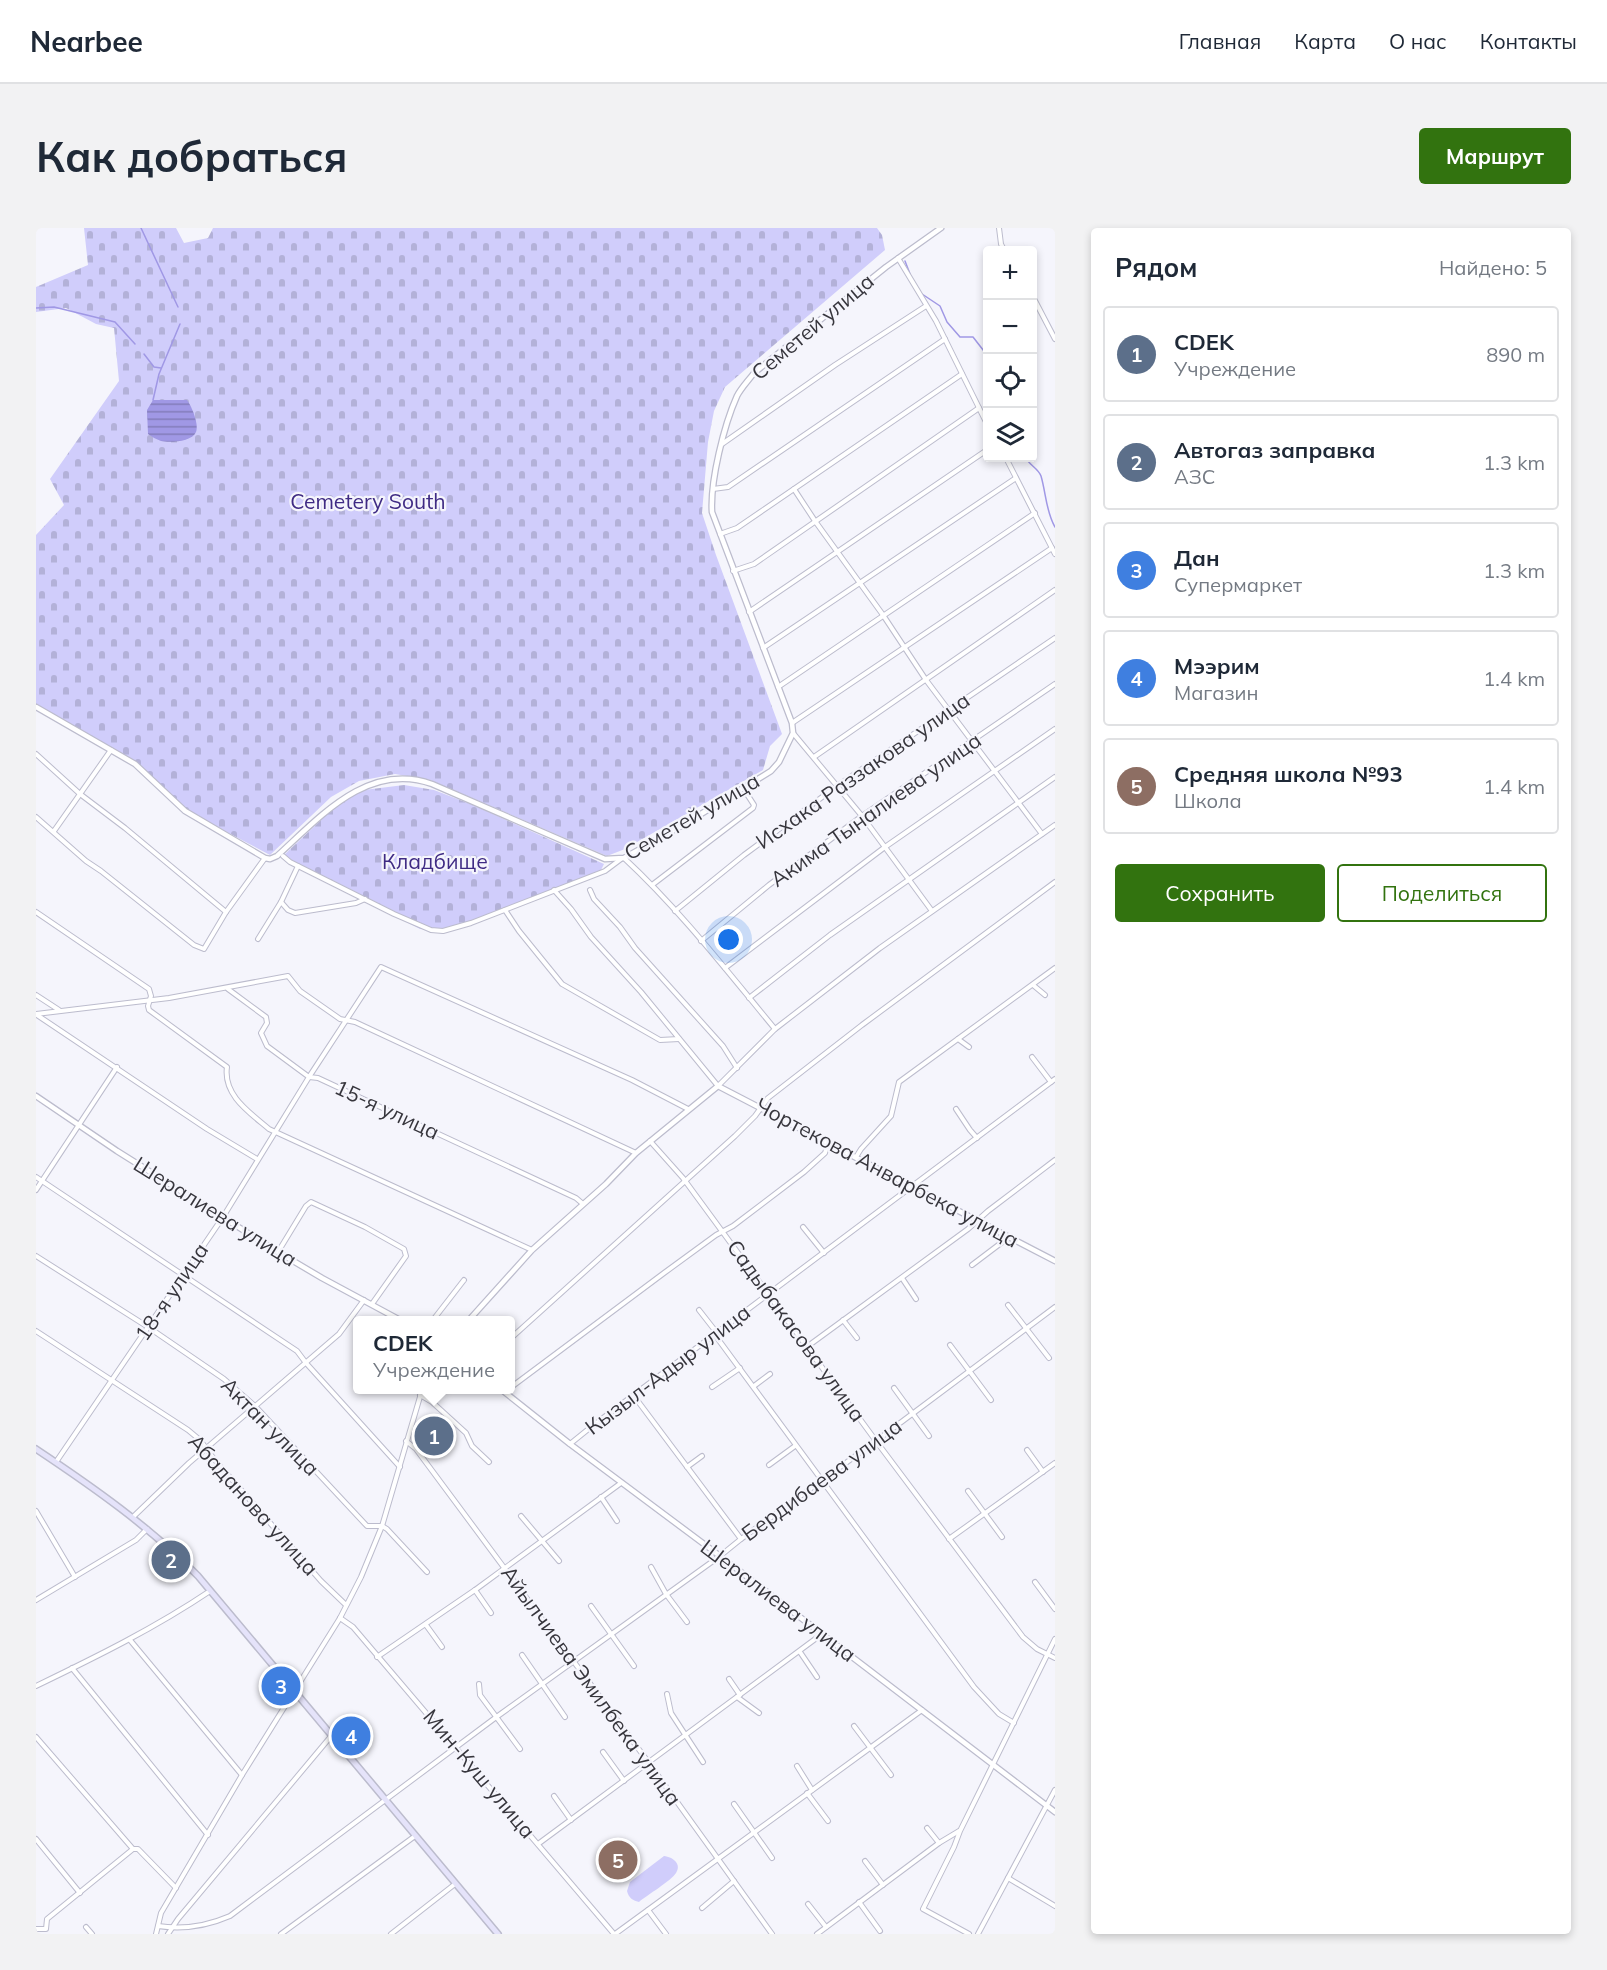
<!DOCTYPE html>
<html lang="ru">
<head>
<meta charset="utf-8">
<style>
  :root { --surface:#fff; --page:#f2f2f3; --text:#1f2937; --muted:#747a83; --line:#e0e1e3; --accent:#32730f }
  body { margin:0; font-family:Mulish,sans-serif; background:var(--page); color:var(--text) }
  .controls { position:absolute; right:18px; top:18px; display:grid; overflow:hidden; border-radius:6px; box-shadow:0 3px 9px #0003 }
  .controls button { width:54px; height:54px; display:grid; place-items:center; padding:0; border:0; border-bottom:2px solid var(--line); background:var(--surface); color:var(--text); font:30px sans-serif }
  .you { position:absolute; left:693px; top:712px; width:21px; height:21px; margin:-15px; border:4px solid #fff; border-radius:50%; background:#1a73e8; box-shadow:0 0 0 9px #1a73e833 }
  .badge { display:grid; place-items:center; width:39px; height:39px; border-radius:50%; background:var(--accent); color:#fff; font-size:20px; font-weight:700 }
  .pin { position:absolute; translate:-50% -50%; border:3px solid #fff; box-shadow:0 2px 6px #0006 }
  .popup { position:absolute; left:317px; top:1088px; width:162px; height:78px; box-sizing:border-box; display:grid; place-content:center; border-radius:6px; background:var(--surface); filter:drop-shadow(0 2px 4px #0005); font-size:20px; white-space:nowrap; color:var(--muted) }
  .popup b { font-size:22px; color:var(--text) }
  .popup::after { content:''; position:absolute; left:50%; top:100%; margin-left:-12px; border:12px solid transparent; border-top-color:var(--surface) }
  .list { margin:0; padding:0; list-style:none }
  h2 { display:flex; justify-content:space-between; align-items:center; height:78px; margin:0; padding:0 24px; font-size:26px }
  h2 small { font-size:20px; font-weight:400; color:var(--muted) }
  .list li { display:grid; grid-template-columns:39px 1fr auto; gap:18px; align-items:center; box-sizing:border-box; height:96px; margin:0 12px 12px; padding:0 12px; border:2px solid var(--line); border-radius:6px }
  .list b { display:block; font-size:22px; white-space:nowrap }
  .list p { margin:0; font-size:20px; white-space:nowrap; color:var(--muted) }
  .list em { font-size:20px; font-style:normal; color:var(--muted) }
  .actions { display:flex; gap:12px; padding:18px 24px }
  .actions a { flex:1; padding:14px 0; border:2px solid var(--accent); border-radius:6px; text-align:center; font-size:21px; color:var(--accent) }
  .actions .main { background:var(--accent); color:#fff }
  .icon { flex:none; width:33px; height:33px; fill:none; stroke:currentColor; stroke-width:2; stroke-linecap:round; stroke-linejoin:round }
  .map { position:relative; flex:none; width:1019px; height:1706px; overflow:hidden; border-radius:6px }
  header { display:flex; align-items:center; gap:36px; box-sizing:border-box; height:84px; padding:0 30px; background:var(--surface); border-bottom:2px solid var(--line) }
  header strong { font-size:28px }
  nav { display:flex; gap:33px; margin-inline-start:auto; font-size:21px }
  .intro { display:flex; align-items:center; justify-content:space-between; box-sizing:border-box; height:144px; padding:0 36px }
  h1 { margin:0; font-size:42px }
  .button { padding:15px 27px; border-radius:6px; background:var(--accent); color:#fff; font-size:21px; font-weight:700 }
  main { display:flex; gap:36px; padding:0 36px }
  aside { flex:1; background:var(--surface); border-radius:6px; box-shadow:0 3px 9px #0003 }
  .map>svg:first-child { display:block }
  .cemetery { fill:url(#cemetery-stones) }
  .pitch { fill:#d0cdfb }
  .water { fill:url(#water-rules) }
  .lines { fill:none; stroke-linecap:round; stroke-linejoin:round }
  .stream { stroke:#a098e5; stroke-width:1.5 }
  .minor-casing { stroke:#bcbccd; stroke-width:6 }
  .tertiary-casing { stroke:#bcbccd; stroke-width:7 }
  .secondary-casing { stroke:#bcbccd; stroke-width:8 }
  .minor { stroke:#fff; stroke-width:4 }
  .tertiary { stroke:#fff; stroke-width:4.5 }
  .secondary { stroke:#e5e3fa; stroke-width:5 }
  .labels { text-anchor:middle; stroke-width:4.5; stroke-linejoin:round; paint-order:stroke }
  .street-label { font-size:21px; fill:#37363d; stroke:#f5f5fc }
  .park-label { font-size:21px; fill:#3f2b84; stroke:#f5f5fc }
</style>
</head>
<body>
<header>
<strong>Nearbee</strong>
<nav><a>Главная</a><a>Карта</a><a>О нас</a><a>Контакты</a></nav>
</header>
<div class="intro"><h1>Как добраться</h1><a class="button">Маршрут</a></div>
<main>
<div class="map">
<svg width="1019" height="1706" viewBox="0 0 1019 1706">
  <defs>
    <pattern id="cemetery-stones" width="16" height="16" patternUnits="userSpaceOnUse" patternTransform="scale(1.5)"><rect width="16" height="16" fill="#d0cdfb"/><path d="M2 7V4a2 2 0 0 1 4 0v3zM10 15v-3a2 2 0 0 1 4 0v3z" fill="#b3b1d8"/></pattern>
    <pattern id="water-rules" width="6" height="5" patternUnits="userSpaceOnUse" patternTransform="scale(1.5)"><rect width="6" height="5" fill="#a098e5"/><path d="M0 2.5h6" fill="none" stroke="#837dbb"/></pattern>
  </defs>
  <rect width="100%" height="100%" fill="#f5f5fc"/>
  <!-- cemetery -->
  <g class="cemetery">
    <path d="M 48,0 L 140,0 L 148,15 L 172,10 L 177,0 L 841,0 L 846,7 L 849,22 L 689,159 L 678,183 L 672,214 L 666,285 L 680,327 L 746,506 L 734,518 L 727,542 L 589,621 L 571,628 L 394,552 L 359,546 L 323,553 L 295,569 L 234,627 L 136,575 L 93,531 L 0,476 L 0,307 L 28,277 L 14,251 L 83,153 L 78,100 L 60,96 L 30,80 L 0,84 L 0,59 L 52,37 Z"/>
    <path d="M 368,557 L 398,562 L 437,577 L 568,636 L 565,642 L 410,703 L 384,701 L 256,636 L 247,628 L 304,574 L 328,562 Z"/>
  </g>
  <!-- pitch -->
  <path class="pitch" d="M 628,1628 C 637,1629 646,1636 640,1645 C 635,1653 611,1667 603,1674 C 596,1672 593,1670 591,1663 L 594,1654 Z"/>
  <!-- water -->
  <path class="water" d="M 117,172 L 151,172 C 156,179 163,196 160,204 C 156,214 133,215 125,213 C 120,211 116,209 112,206 L 111,182 Z"/>
  <g class="lines">
    <!-- stream -->
    <g class="stream">
      <path d="M 105,0 L 142,79"/>
      <path d="M 869,33 L 874,46"/>
      <path d="M 886,66 L 904,78 L 911,94 L 924,109 L 937,109 L 951,127"/>
      <path d="M 0,80 L 18,79 L 79,94 L 99,116"/>
      <path d="M 108,126 L 118,139 L 125,140"/>
      <path d="M 117,172 L 123,146 L 144,96"/>
      <path d="M 990,230 C 993,237 1002,240 1005,248 C 1010,265 1010,284 1019,299"/>
    </g>
    <!-- minor casing -->
    <g class="minor-casing">
      <g id="minor">
        <path d="M 963,0 L 965,16 L 968,22"/>
        <path d="M 862,30 L 900,93 L 951,196"/>
        <path d="M 996,67 L 1019,111"/>
        <path d="M 686,216 L 799,137 L 890,78"/>
        <path d="M 970,230 L 1019,326"/>
        <path d="M 677,261 L 692,259 L 909,111"/>
        <path d="M 758,261 L 779,293 L 847,387 L 890,452 L 1006,606"/>
        <path d="M 684,306 L 701,300 L 926,146"/>
        <path d="M 697,343 L 718,336 L 943,180"/>
        <path d="M 713,384 L 951,222"/>
        <path d="M 727,420 L 980,250"/>
        <path d="M 742,459 L 999,285"/>
        <path d="M 756,495 L 1016,320"/>
        <path d="M 757,505 L 826,588 L 896,683"/>
        <path d="M 0,526 L 44,566 L 89,600 L 190,684"/>
        <path d="M 778,529 L 1019,362"/>
        <path d="M 0,589 L 50,633 L 65,643 L 158,717 L 168,721 L 190,684 L 229,630"/>
        <path d="M 18,603 L 75,522"/>
        <path d="M 247,628 L 254,634 L 358,686 L 395,702 L 407,703 L 435,695 L 569,643 L 585,631"/>
        <path d="M 588,630 C 644,682 691,743 739,801"/>
        <path d="M 616,657 L 717,580 L 718,577 L 707,560"/>
        <path d="M 518,662 L 535,681 L 555,709 L 605,764 L 682,858 L 739,801 L 844,720 L 1019,597"/>
        <path d="M 554,662 L 558,671 L 584,699 L 599,720 L 687,818 L 701,840"/>
        <path d="M 245,674 L 252,682 L 259,685 L 320,675 L 329,671"/>
        <path d="M 469,682 L 483,703 L 526,756 L 624,812 L 643,811"/>
        <path d="M 639,683 L 708,627 L 801,558 L 1019,410"/>
        <path d="M 0,684 L 113,761 L 115,768 L 112,778 L 113,782 L 191,839 C 187,867 213,884 233,901 L 496,1022"/>
        <path d="M 222,711 L 245,674 L 262,638"/>
        <path d="M 665,713 L 733,657 L 826,588 L 1019,456"/>
        <path d="M 689,740 L 849,619 L 1019,501"/>
        <path d="M 997,757 L 1009,767"/>
        <path d="M 192,761 L 230,789 L 231,795 L 225,805 L 231,818 L 273,849 L 282,850 L 540,970 L 547,976"/>
        <path d="M 0,767 L 23,782"/>
        <path d="M 713,770 L 794,707 L 1019,549"/>
        <path d="M 0,786 L 133,770 L 252,748 L 264,763 L 304,791 L 319,794 L 600,925"/>
        <path d="M 1,787 L 171,901 L 221,931"/>
        <path d="M 922,811 L 933,819"/>
        <path d="M 996,829 L 1015,854"/>
        <path d="M 920,881 L 934,902 L 941,910"/>
        <path d="M 614,913 L 647,950 L 840,1213 L 987,1409 L 1001,1421 L 1019,1430"/>
        <path d="M 820,929 L 825,921 L 855,888 L 863,854 L 1019,740"/>
        <path d="M 0,949 L 261,1123 L 270,1135 L 364,1239"/>
        <path d="M 0,962 L 81,839"/>
        <path d="M 767,999 L 788,1025"/>
        <path d="M 242,1024 L 270,978 L 275,974 L 329,999 L 368,1021 L 370,1028 L 336,1076"/>
        <path d="M 0,1028 L 112,1099 L 188,1151 L 220,1179 L 331,1298 L 346,1298 L 351,1301 L 391,1344"/>
        <path d="M 936,1037 L 973,1009"/>
        <path d="M 866,1050 L 880,1071"/>
        <path d="M 972,1077 L 1013,1130"/>
        <path d="M 663,1082 L 681,1105"/>
        <path d="M 397,1092 L 428,1052"/>
        <path d="M 807,1092 L 821,1110"/>
        <path d="M 0,1103 L 152,1202 L 164,1212 L 178,1231 L 285,1353 L 310,1377"/>
        <path d="M 679,1107 L 938,1459 L 963,1486 L 978,1495"/>
        <path d="M 474,1111 L 699,908 L 719,888 L 732,870 L 826,797 L 1019,654"/>
        <path d="M 914,1117 L 955,1172"/>
        <path d="M 772,1118 L 932,1001 L 952,983 L 1019,932"/>
        <path d="M 718,1158 L 734,1146"/>
        <path d="M 676,1159 L 704,1140"/>
        <path d="M 474,1160 L 628,1045 L 680,1007 L 697,998 L 768,944 L 789,925 L 792,915"/>
        <path d="M 858,1160 L 893,1208"/>
        <path d="M 384,1167 L 396,1174 L 430,1205 L 436,1218 L 453,1234"/>
        <path d="M 598,1168 L 705,1311"/>
        <path d="M 370,1213 L 380,1221 L 613,1535 L 736,1706"/>
        <path d="M 534,1216 L 555,1199 L 1019,851"/>
        <path d="M 991,1222 L 1007,1244"/>
        <path d="M 20,1234 L 187,989 L 273,849 L 345,739 L 596,852 L 652,881"/>
        <path d="M 733,1237 L 759,1218"/>
        <path d="M 651,1239 L 666,1228"/>
        <path d="M 932,1263 L 966,1309"/>
        <path d="M 565,1269 L 581,1293"/>
        <path d="M 0,1283 L 39,1349"/>
        <path d="M 485,1288 L 523,1333"/>
        <path d="M 97,1289 L 153,1235 L 303,1106 L 328,1072"/>
        <path d="M 913,1311 L 1019,1235"/>
        <path d="M 615,1339 L 630,1366 L 651,1394"/>
        <path d="M 999,1354 L 1019,1381"/>
        <path d="M 439,1362 L 455,1385"/>
        <path d="M 0,1372 L 100,1312 L 111,1301"/>
        <path d="M 555,1378 L 598,1438"/>
        <path d="M 304,1390 L 317,1399 L 578,1706"/>
        <path d="M 390,1397 L 406,1419"/>
        <path d="M 94,1412 L 206,1547"/>
        <path d="M 764,1424 L 781,1449"/>
        <path d="M 486,1427 L 529,1489"/>
        <path d="M 341,1429 L 439,1362 L 585,1255"/>
        <path d="M 36,1440 L 172,1607"/>
        <path d="M 693,1451 L 704,1467"/>
        <path d="M 443,1456 L 444,1467 L 484,1521"/>
        <path d="M 0,1458 C 60,1429 119,1400 174,1363"/>
        <path d="M 631,1466 L 635,1485 L 667,1534"/>
        <path d="M 701,1469 L 723,1485"/>
        <path d="M 818,1498 L 855,1547"/>
        <path d="M 0,1509 L 97,1621 L 102,1621 L 140,1660"/>
        <path d="M 567,1524 L 588,1553"/>
        <path d="M 761,1538 L 776,1562"/>
        <path d="M 771,1565 L 792,1593"/>
        <path d="M 518,1568 L 535,1592"/>
        <path d="M 698,1576 L 736,1630"/>
        <path d="M 891,1600 L 903,1615"/>
        <path d="M 0,1611 L 44,1665"/>
        <path d="M 502,1616 L 786,1406"/>
        <path d="M 829,1633 L 847,1657"/>
        <path d="M 972,1650 L 1019,1678"/>
        <path d="M 823,1674 L 844,1703"/>
        <path d="M 772,1676 L 790,1699"/>
        <path d="M 666,1680 L 698,1653"/>
        <path d="M 612,1682 L 630,1706"/>
        <path d="M 122,1698 C 148,1702 171,1698 194,1688 L 459,1490 L 684,1328 L 705,1311 L 840,1213 L 1019,1079"/>
        <path d="M 50,1699 L 56,1706"/>
        <path d="M 0,1701 L 10,1701 L 11,1691 L 97,1621"/>
        <path d="M 120,1706 L 125,1685 L 206,1547 L 304,1390 L 325,1349 L 346,1298 L 386,1162"/>
        <path d="M 132,1706 L 142,1691 L 296,1507"/>
        <path d="M 245,1706 L 379,1608"/>
        <path d="M 355,1706 L 419,1656"/>
        <path d="M 579,1706 L 886,1482"/>
        <path d="M 781,1706 L 903,1615 L 923,1603"/>
        <path d="M 933,1706 L 887,1681 L 918,1619 L 924,1603 L 1019,1411"/>
        <path d="M 942,1706 L 1019,1562"/>
      </g>
    </g>
    <!-- tertiary casing -->
    <g class="tertiary-casing">
      <g id="tertiary">
        <path d="M 0,479 L 99,536 L 149,583 L 229,630 L 234,631 L 241,628 C 284,589 332,533 396,556 L 569,631 L 588,630 L 647,597 L 735,543 L 743,534 L 757,505 L 756,495 L 676,284 C 674,253 688,197 701,168 C 705,160 712,153 718,145 L 850,39 L 905,0"/>
        <path d="M 0,868 L 81,923 L 242,1024 L 286,1050 L 364,1092"/>
        <path d="M 433,1092 L 496,1022 L 570,956 L 600,925 L 682,858 L 1019,1033"/>
        <path d="M 466,1162 L 534,1216 L 684,1328 L 1019,1584"/>
      </g>
    </g>
    <!-- secondary casing -->
    <g class="secondary-casing">
      <path id="secondary" d="M 0,1221 C 57,1259 114,1299 162,1348 L 462,1706"/>
    </g>
    <!-- minor -->
    <use href="#minor" class="minor"/>
    <!-- tertiary -->
    <use href="#tertiary" class="tertiary"/>
    <!-- secondary -->
    <use href="#secondary" class="secondary"/>
  </g>
  <g class="labels">
    <!-- street labels -->
    <g class="street-label">
      <text transform="translate(777 99) rotate(-40)" y="7">Семетей улица</text>
      <text transform="translate(827 543) rotate(-35)" y="7">Исхака Раззакова улица</text>
      <text transform="translate(840 582) rotate(-35)" y="7">Акима Тыналиева улица</text>
      <text transform="translate(656 589) rotate(-30)" y="7">Семетей улица</text>
      <text transform="translate(351 882) rotate(25)" y="7">15-я улица</text>
      <text transform="translate(851 945) rotate(28)" y="7">Чортекова Анварбека улица</text>
      <text transform="translate(179 984) rotate(32)" y="7">Шералиева улица</text>
      <text transform="translate(136 1064) rotate(-56)" y="7">18-я улица</text>
      <text transform="translate(760 1103) rotate(54)" y="7">Садыбакасова улица</text>
      <text transform="translate(632 1142) rotate(-37)" y="7">Кызыл-Адыр улица</text>
      <text transform="translate(234 1199) rotate(45)" y="7">Актан улица</text>
      <text transform="translate(786 1252) rotate(-36)" y="7">Бердибаева улица</text>
      <text transform="translate(217 1277) rotate(48)" y="7">Абаданова улица</text>
      <text transform="translate(742 1373) rotate(37)" y="7">Шералиева улица</text>
      <text transform="translate(555 1458) rotate(54)" y="7">Айылчиева Эмилбека улица</text>
      <text transform="translate(443 1546) rotate(50)" y="7">Мин-Куш улица</text>
    </g>
    <!-- park labels -->
    <g class="park-label">
      <text x="332" y="281">Cemetery South</text>
      <text x="399" y="641">Кладбище</text>
    </g>
  </g>
</svg>
<div class="controls">
<button>+</button>
<button>−</button>
<button><svg class="icon" aria-label="locate" viewBox="0 0 24 24"><circle cx="12" cy="12" r="6"/><path d="M12 2v4M12 18v4M2 12h4M18 12h4"/></svg></button>
<button><svg class="icon" aria-label="layers" viewBox="0 0 24 24"><path d="M12 4l9 5-9 5-9-5zM3 14l9 5 9-5"/></svg></button>
</div>
<div class="you"></div>
<div class="pin badge" style="left:398px;top:1208px;background:#5c6f8a">1</div>
<div class="popup"><b>CDEK</b>Учреждение</div>
<div class="pin badge" style="left:135px;top:1332px;background:#5c6f8a">2</div>
<div class="pin badge" style="left:245px;top:1458px;background:#3f7fe0">3</div>
<div class="pin badge" style="left:315px;top:1508px;background:#3f7fe0">4</div>
<div class="pin badge" style="left:582px;top:1632px;background:#8d6e63">5</div>
</div>
<aside>
<h2>Рядом<small>Найдено: 5</small></h2>
<ul class="list">
<li><span class="badge" style="background:#5c6f8a">1</span><div><b>CDEK</b><p>Учреждение</p></div><em>890 m</em></li>
<li><span class="badge" style="background:#5c6f8a">2</span><div><b>Автогаз заправка</b><p>АЗС</p></div><em>1.3 km</em></li>
<li><span class="badge" style="background:#3f7fe0">3</span><div><b>Дан</b><p>Супермаркет</p></div><em>1.3 km</em></li>
<li><span class="badge" style="background:#3f7fe0">4</span><div><b>Мээрим</b><p>Магазин</p></div><em>1.4 km</em></li>
<li><span class="badge" style="background:#8d6e63">5</span><div><b>Средняя школа №93</b><p>Школа</p></div><em>1.4 km</em></li>
</ul>
<div class="actions"><a class="main">Сохранить</a><a>Поделиться</a></div>
</aside>
</main>
</body>
</html>
